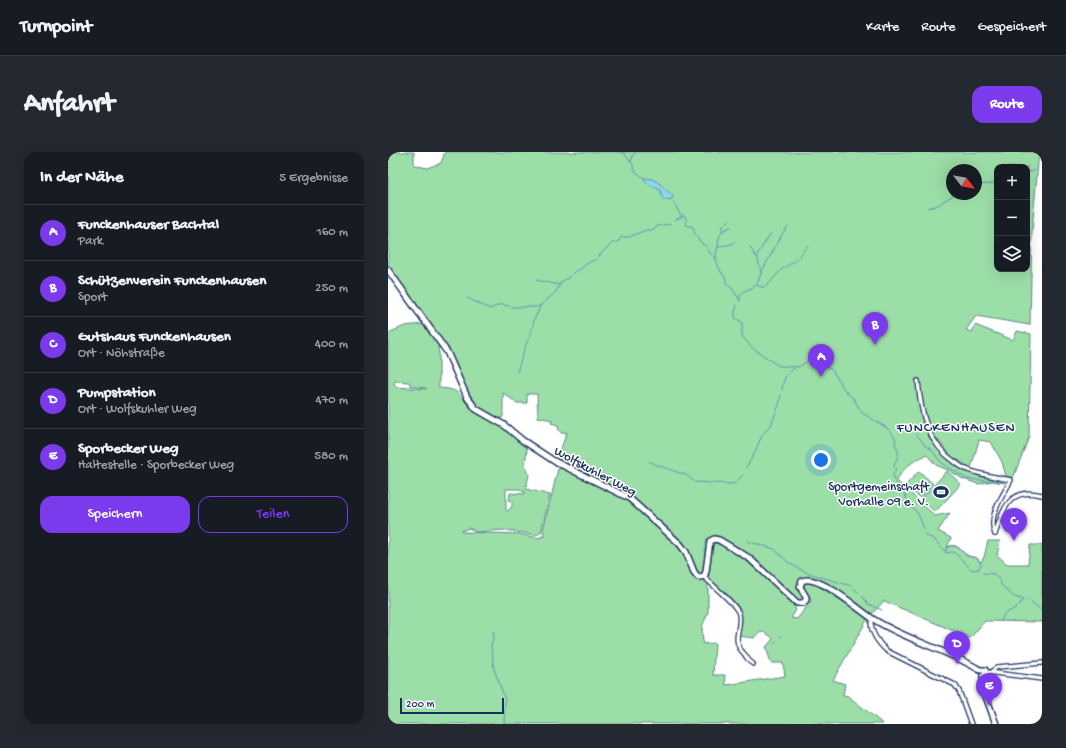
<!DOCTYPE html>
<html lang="de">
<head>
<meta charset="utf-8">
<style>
  :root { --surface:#171b24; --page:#242831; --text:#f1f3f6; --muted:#9ea1a6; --line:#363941; --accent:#7c3aed }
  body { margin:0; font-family:"Gochi Hand",sans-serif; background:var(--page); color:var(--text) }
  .controls { position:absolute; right:12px; top:12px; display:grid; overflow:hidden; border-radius:8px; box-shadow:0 4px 16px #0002 }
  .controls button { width:36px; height:36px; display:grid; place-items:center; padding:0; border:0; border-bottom:1px solid var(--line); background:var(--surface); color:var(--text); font:20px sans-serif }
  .compass { position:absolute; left:558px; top:12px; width:36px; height:36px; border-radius:50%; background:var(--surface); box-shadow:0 4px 16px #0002; rotate:121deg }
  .scale { position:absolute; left:12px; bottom:10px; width:104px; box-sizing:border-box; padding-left:4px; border:2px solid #1b2f5e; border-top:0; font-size:11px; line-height:14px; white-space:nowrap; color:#1b2f5e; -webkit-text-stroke:3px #fff; paint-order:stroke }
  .you { position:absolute; left:433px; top:308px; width:14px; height:14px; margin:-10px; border:3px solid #fff; border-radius:50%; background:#1a73e8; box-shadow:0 0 0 6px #1a73e833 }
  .badge { display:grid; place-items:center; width:26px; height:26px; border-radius:50%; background:var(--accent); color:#fff; font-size:13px; font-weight:700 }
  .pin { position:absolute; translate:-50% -33px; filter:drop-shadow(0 1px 2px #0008) }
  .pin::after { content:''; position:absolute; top:21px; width:14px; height:12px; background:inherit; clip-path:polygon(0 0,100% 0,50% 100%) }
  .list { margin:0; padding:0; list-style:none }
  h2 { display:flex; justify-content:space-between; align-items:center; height:52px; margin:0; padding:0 16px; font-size:17px }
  h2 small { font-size:13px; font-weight:400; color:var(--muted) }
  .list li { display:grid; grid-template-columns:26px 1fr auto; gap:12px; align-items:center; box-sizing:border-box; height:56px; padding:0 16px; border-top:1px solid var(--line) }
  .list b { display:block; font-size:15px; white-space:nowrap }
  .list p { margin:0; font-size:13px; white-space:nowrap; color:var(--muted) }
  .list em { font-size:13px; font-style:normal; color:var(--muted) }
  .actions { display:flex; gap:8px; padding:12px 16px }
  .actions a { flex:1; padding:9px 0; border:1px solid var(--accent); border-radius:12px; text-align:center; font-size:14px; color:var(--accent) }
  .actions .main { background:var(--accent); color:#fff }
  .icon { flex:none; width:22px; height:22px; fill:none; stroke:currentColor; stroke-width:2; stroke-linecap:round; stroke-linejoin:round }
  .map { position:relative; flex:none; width:654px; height:572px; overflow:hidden; border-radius:12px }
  header { display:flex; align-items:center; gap:24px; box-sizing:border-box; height:56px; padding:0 20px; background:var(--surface); border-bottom:1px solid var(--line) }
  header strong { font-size:19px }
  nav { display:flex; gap:22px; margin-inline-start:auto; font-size:14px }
  .intro { display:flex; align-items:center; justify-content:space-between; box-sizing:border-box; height:96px; padding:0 24px }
  h1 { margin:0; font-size:28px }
  .button { padding:10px 18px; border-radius:12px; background:var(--accent); color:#fff; font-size:14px; font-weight:700 }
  main { display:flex; gap:24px; padding:0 24px }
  aside { flex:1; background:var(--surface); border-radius:12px; box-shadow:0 4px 16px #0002 }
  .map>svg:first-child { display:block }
  .green { fill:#9cdea8; stroke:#5c8683; fill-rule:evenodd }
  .water { fill:#8cd7ec; stroke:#5f94b3 }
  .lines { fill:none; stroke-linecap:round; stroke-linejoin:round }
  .stream { stroke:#5f94b3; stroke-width:1 }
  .street-casing { stroke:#1b2f5e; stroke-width:6 }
  .secondary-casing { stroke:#1b2f5e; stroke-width:8 }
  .street { stroke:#fff; stroke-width:3.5 }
  .secondary { stroke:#fff; stroke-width:5 }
  .labels { text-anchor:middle; stroke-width:3; stroke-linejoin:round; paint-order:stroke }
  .street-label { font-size:13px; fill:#1b2f5e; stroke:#fff }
  .poi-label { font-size:13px; fill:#1b2f5e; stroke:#fff; text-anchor:end }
  .neighbourhood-label { font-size:14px; letter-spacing:1px; fill:#1b2f5e; stroke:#fff }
</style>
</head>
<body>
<header>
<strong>Turnpoint</strong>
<nav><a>Karte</a><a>Route</a><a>Gespeichert</a></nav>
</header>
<div class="intro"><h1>Anfahrt</h1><a class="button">Route</a></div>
<main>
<aside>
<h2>In der Nähe<small>5 Ergebnisse</small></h2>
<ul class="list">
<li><span class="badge">A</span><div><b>Funckenhauser Bachtal</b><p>Park</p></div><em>160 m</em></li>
<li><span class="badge">B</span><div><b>Schützenverein Funckenhausen</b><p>Sport</p></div><em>250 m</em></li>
<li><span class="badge">C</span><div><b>Gutshaus Funckenhausen</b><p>Ort · Nöhstraße</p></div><em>400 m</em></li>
<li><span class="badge">D</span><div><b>Pumpstation</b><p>Ort · Wolfskuhler Weg</p></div><em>470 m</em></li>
<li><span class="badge">E</span><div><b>Sporbecker Weg</b><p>Haltestelle · Sporbecker Weg</p></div><em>580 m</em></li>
</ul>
<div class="actions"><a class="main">Speichern</a><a>Teilen</a></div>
</aside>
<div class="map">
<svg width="654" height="572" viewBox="0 0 654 572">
  <rect width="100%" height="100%" fill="#fff"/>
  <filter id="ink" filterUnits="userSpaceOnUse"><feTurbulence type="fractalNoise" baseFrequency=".025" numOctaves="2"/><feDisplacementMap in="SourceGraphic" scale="8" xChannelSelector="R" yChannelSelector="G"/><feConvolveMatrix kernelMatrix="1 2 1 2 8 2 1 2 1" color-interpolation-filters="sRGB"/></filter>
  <g filter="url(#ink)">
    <!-- green -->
    <g class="green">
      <path d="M 0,0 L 26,0 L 26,13 L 39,16 L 53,11 L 57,0 L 651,0 L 644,78 L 642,173 L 588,164 L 578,178 L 584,180 L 587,173 L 625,188 L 629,179 L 643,182 L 641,285 L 625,326 L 618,324 L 614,310 L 603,290 L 591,288 L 583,316 L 563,304 L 540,276 L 539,278 C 548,297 561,314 582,321 C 592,324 604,326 615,328 L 617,331 L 604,329 L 590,332 L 575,327 L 562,319 L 548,313 L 539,303 C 527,307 513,317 509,329 L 547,364 L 562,361 L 550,379 L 563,386 L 559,395 C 570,390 572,399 579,403 C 586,407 586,402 593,410 L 596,405 L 600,389 L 612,389 L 609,403 L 619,412 L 640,412 L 642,393 L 654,393 L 654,470 L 597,469 L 582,486 L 496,449 L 482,464 C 463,450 442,430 417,427 L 414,429 L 412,433 L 418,445 L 418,448 L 415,451 L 411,452 L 369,412 L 354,401 L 331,388 L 326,387 L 322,389 C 318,400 322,415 316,424 L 318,426 L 320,422 L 323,395 L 324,391 L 328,391 C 359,403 382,431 406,454 L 408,458 L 403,466 L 409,467 L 423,449 L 423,447 L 416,437 L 417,430 L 429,433 L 480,466 L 445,528 L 457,532 L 455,543 L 460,544 L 495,572 L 0,572 L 0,181 L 17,174 L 35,172 L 51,193 L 50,198 L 51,200 L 51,236 C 65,237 70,238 78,251 L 81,251 L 91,261 L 113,273 L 132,289 L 132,291 L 139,297 L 137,313 L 141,322 L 138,337 L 162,343 L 153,380 L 149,383 L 116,378 L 88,380 L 81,376 L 73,379 L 74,380 L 131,382 L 152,386 L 153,384 L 156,385 L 155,378 L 170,317 L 174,316 L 198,328 L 200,324 L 169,307 L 179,280 L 173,281 L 170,276 L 170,273 L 163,271 L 164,268 L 150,265 L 149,242 L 139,242 L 139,251 L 129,251 L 115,241 L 115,265 L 108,268 L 92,261 L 83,251 L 59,200 L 0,118 ZM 609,15 L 639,15 L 639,117 L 609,117 ZM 564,18 L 588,18 L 588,42 L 564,42 ZM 7,229 L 21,230 L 22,231 L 22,234 L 38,236 L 38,237 L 8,235 L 6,231 ZM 118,337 L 132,337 L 133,339 L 136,339 L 136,342 L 122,341 L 121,349 L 124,349 L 124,354 L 120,359 L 118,358 ZM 320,429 L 350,459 L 352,466 L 350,484 L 366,486 C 373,477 378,480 385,487 L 378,495 L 383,511 L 395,511 L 397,524 L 338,533 L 337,523 L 325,523 L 327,491 L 315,492 L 314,475 L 320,460 Z"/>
      <path d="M 531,319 L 545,332 L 532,346 L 518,333 Z"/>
      <path d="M 559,319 L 573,332 L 547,360 L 533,347 Z"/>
    </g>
    <!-- water -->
    <path class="water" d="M 256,26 C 270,26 275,36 285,44 L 284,47 L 276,48 L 273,43 L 272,38 L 260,32 Z"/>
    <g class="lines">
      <!-- stream -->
      <g class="stream">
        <path d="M 230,0 L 236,1 L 244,12 L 247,19 L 256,26"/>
        <path d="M 243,10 L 245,3 L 248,0"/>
        <path d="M 639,19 L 644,20 L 647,18"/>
        <path d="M 588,33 L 602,32 L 609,30"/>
        <path d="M 285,50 L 292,62 L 298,65 L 298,73 L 305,75 L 307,83 L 313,91 L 318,94 L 321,100 L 327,105 L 332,118 L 338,127 L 338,132 L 344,136 L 352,149"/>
        <path d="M 539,56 L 548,54 L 567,42"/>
        <path d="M 287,68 L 295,64"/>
        <path d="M 335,79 L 334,75 L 341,68"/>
        <path d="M 330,95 L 343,92 L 346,90"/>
        <path d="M 362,95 L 368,105"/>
        <path d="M 329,106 C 327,101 329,99 330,94 C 331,85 331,78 343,75"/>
        <path d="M 373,121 L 369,103 L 383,81"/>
        <path d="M 148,128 L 171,133"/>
        <path d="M 368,133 L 374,135 L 379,134 L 394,117 L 410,107 L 420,93"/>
        <path d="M 79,146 L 102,157 L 113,152 L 124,155 L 149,155 L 153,153 L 168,140 L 173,130 L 183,124 L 187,120 L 194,116 L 198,112 L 208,107 L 224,91 L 231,89 L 233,85 L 241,85 L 258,78 L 264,78 L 270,74 L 282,72"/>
        <path d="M 352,148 L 352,144 L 356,139 L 366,135 L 370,130 L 373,121 L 396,79 L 400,74"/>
        <path d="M 349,153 L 347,159 L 347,166 L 354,170 L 354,184 L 363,195 L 391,214 L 411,215 L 421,208 L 436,213 L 444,218 L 458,240 L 466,247 L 474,261 L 499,276 L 506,284 L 508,289 L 507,292 C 514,306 508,303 506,315 L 508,317 L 505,322 L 506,328 L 516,341 L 521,352 L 530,362 L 535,374 L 537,383 L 546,387 L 555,398 L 558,398 L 558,401 L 564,400 L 567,401 L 584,418 L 590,417"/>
        <path d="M 129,220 L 138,192 L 142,185 L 146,168 L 153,153"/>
        <path d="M 394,238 C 396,226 396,223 407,216"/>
        <path d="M 527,281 L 534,289 L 536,293 L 544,298 L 551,308 L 557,313 L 579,327 L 615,330"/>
        <path d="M 261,309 L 269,313 L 298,323 L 307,330 L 343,332 L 347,331 L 355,323"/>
        <path d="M 358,316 L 367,300 L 374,283 L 383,273 L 391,253 L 393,243"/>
        <path d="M 359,389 L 386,397 L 401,411 L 410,416 L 420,421 L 463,434 L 470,440"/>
        <path d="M 558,398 L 561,394 C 570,393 572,398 578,403 C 584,408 589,401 593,413 L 590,417 L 591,418"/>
        <path d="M 595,421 L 606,422 L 613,430 L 613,433 L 626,445 L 642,449 L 654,459"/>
        <path d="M 474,444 L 480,452 L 494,458"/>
        <path d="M 613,469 L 616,462 L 628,456 L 635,448"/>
        <path d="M 105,479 L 106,484 L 103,493 L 106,517 L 117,547 L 116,572"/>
        <path d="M 392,485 L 394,484"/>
        <path d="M 387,491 L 388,489"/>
      </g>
      <!-- street casing -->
      <g class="street-casing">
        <g id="street">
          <path d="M 530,229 C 533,262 539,291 567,310 C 571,313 574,316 578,317 C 592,323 608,325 623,328 C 615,344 599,364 607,382"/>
          <path d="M 607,382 C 616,356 621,335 654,343"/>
          <path d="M 315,424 C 323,432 349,453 351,462 C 354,475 344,486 353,498 C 353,499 357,502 357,503 C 360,507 360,509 365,512"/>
          <path d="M 484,466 C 480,478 491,492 499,499 L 567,533 L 571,539 L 583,572"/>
          <path d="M 599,520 L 654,527"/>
          <path d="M 603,520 L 609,515 L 654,511"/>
        </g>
      </g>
      <!-- secondary casing -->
      <g class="secondary-casing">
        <g id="secondary">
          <path d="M 0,118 L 59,200 L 79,245 L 88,257 L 116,273 L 134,288 L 166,309 L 241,346 L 292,392 L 298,400 L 306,420 L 310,425 L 313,425 L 317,423 L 318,419 L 322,389 L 326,387 L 331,388 L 361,406 L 409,451 L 415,451 L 418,448 L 418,445 L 412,435 L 414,429 C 430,421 471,458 485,467 C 518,488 560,498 592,518 L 597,518 L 598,523 L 595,524"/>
          <path d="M 595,524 L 596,539 L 608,572"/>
        </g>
      </g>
      <!-- street -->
      <use href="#street" class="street"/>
      <!-- secondary -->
      <use href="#secondary" class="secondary"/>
    </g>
  </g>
  <!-- icons -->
  <defs>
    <g id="stadium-bare" transform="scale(1.2)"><path d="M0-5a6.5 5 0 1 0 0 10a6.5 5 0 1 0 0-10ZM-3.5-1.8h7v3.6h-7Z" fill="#1b2f5e" stroke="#fff" stroke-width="2.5" paint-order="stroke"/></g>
  </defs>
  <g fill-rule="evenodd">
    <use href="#stadium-bare" x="553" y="340"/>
  </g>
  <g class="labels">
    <!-- street labels -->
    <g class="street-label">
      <text transform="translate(208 318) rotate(28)" y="5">Wolfskuhler Weg</text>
    </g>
    <!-- poi labels -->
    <g class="poi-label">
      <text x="541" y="338">Sportgemeinschaft<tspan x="541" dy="15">Vorhalle 09 e. V.</tspan></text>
    </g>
    <!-- neighbourhood labels -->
    <g class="neighbourhood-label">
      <text x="568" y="279">FUNCKENHAUSEN</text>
    </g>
  </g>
</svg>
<div class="controls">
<button>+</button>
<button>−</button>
<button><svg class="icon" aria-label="layers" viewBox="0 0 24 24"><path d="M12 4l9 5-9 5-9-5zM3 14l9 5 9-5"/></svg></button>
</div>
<svg class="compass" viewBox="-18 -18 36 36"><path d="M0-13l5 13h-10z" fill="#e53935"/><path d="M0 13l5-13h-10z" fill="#9ea1a6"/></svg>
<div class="scale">200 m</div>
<div class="you"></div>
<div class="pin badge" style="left:433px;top:225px">A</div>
<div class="pin badge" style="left:487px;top:193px">B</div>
<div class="pin badge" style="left:626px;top:389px">C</div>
<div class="pin badge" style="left:569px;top:512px">D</div>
<div class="pin badge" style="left:601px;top:554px">E</div>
</div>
</main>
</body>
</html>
